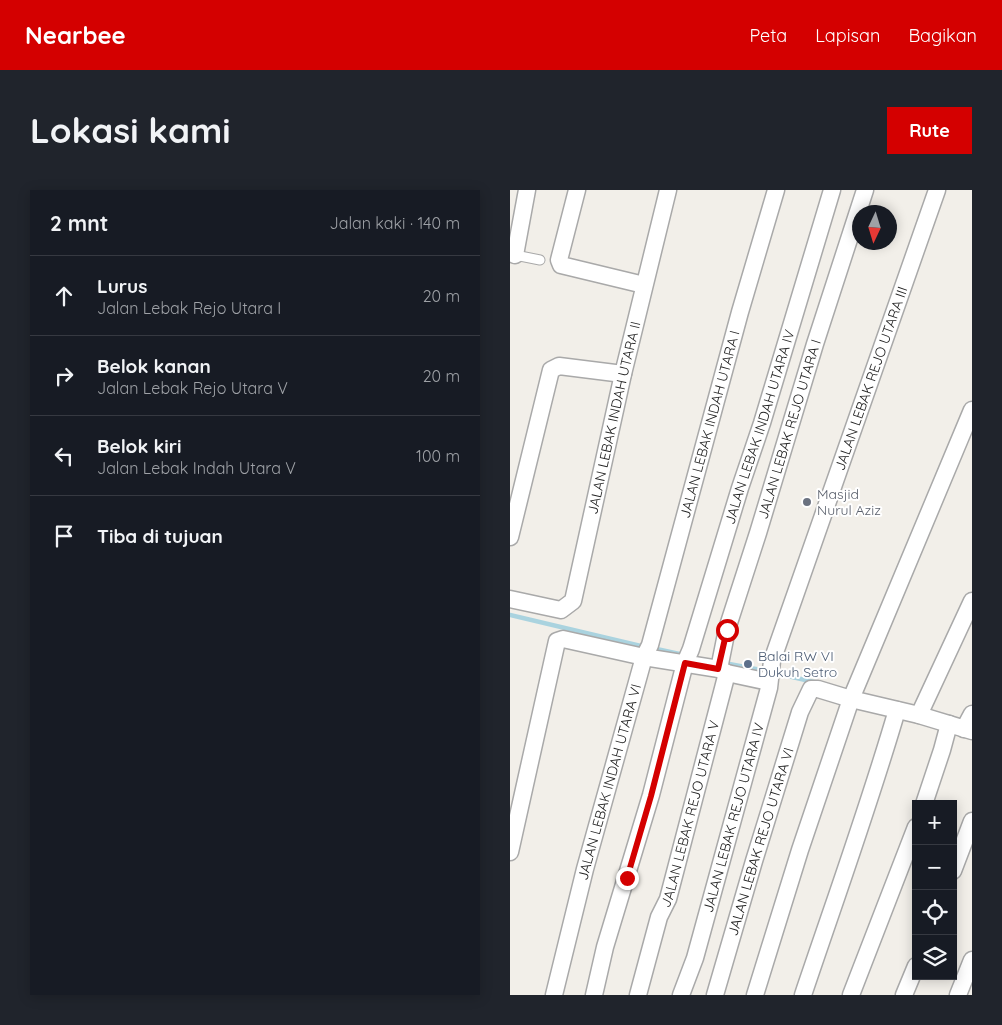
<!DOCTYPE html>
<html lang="id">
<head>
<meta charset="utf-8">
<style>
  :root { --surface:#171b24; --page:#20242c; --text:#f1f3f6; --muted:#9ea1a6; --line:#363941; --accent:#d40000 }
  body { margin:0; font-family:Quicksand,sans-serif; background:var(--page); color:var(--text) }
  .controls { position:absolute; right:15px; bottom:15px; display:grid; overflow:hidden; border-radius:0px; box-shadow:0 2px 12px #0003 }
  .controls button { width:45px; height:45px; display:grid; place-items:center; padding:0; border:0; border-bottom:1px solid var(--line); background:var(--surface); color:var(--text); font:25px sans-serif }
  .compass { position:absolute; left:342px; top:15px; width:45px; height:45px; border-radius:50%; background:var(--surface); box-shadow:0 2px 12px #0003; rotate:184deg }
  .stop { position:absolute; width:15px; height:15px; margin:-11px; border:4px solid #d40000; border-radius:50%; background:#fff }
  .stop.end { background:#d40000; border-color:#fff; box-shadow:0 1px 5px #0008 }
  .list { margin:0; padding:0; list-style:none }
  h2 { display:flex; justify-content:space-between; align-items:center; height:65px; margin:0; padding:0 20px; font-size:21px }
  h2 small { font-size:16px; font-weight:400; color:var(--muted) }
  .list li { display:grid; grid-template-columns:32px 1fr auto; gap:15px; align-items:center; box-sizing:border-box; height:80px; padding:0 20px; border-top:1px solid var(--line) }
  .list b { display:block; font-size:19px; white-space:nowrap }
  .list p { margin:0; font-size:16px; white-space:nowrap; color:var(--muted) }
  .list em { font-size:16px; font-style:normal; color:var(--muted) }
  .icon { flex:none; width:28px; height:28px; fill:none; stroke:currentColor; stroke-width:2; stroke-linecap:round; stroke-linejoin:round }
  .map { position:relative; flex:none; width:462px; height:805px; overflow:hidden; border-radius:0px }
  header { display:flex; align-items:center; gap:30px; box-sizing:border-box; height:70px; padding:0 25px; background:var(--accent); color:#fff }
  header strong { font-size:24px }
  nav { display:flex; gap:28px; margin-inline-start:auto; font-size:18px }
  .intro { display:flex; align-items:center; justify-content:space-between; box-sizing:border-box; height:120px; padding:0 30px }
  h1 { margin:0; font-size:35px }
  .button { padding:12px 22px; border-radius:0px; background:var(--accent); color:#fff; font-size:18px; font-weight:700 }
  main { display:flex; gap:30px; padding:0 30px }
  aside { flex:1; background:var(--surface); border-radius:0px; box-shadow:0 2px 12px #0003 }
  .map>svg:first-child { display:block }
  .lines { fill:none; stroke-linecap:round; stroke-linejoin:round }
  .stream { stroke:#aad3df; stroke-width:4.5 }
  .lane-casing { stroke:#a9a9a9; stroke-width:11 }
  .street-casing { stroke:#a9a9a9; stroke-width:19 }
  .lane { stroke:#fff; stroke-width:9 }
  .street { stroke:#fff; stroke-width:16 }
  .route { stroke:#d40000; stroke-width:6 }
  .worship-dot { fill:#6b7280; stroke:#fff; stroke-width:2 }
  .service-dot { fill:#5c6f8a; stroke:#fff; stroke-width:2 }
  .labels { text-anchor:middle; stroke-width:4; stroke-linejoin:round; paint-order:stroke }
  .street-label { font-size:14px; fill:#222; stroke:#fff }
  .worship-label { font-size:14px; fill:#5b616d; stroke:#fff; text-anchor:start }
  .service-label { font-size:14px; fill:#4e5e75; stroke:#fff; text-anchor:start }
</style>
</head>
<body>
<header>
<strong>Nearbee</strong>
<nav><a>Peta</a><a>Lapisan</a><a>Bagikan</a></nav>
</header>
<div class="intro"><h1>Lokasi kami</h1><a class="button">Rute</a></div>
<main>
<aside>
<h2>2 mnt<small>Jalan kaki · 140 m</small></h2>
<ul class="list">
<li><svg class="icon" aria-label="ahead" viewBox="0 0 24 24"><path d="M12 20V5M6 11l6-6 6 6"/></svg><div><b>Lurus</b><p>Jalan Lebak Rejo Utara I</p></div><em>20 m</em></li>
<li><svg class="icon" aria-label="right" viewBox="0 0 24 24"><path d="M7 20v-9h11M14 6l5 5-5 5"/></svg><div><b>Belok kanan</b><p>Jalan Lebak Rejo Utara V</p></div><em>20 m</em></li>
<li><svg class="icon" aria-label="left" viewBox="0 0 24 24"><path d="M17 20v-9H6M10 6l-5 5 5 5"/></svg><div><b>Belok kiri</b><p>Jalan Lebak Indah Utara V</p></div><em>100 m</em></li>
<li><svg class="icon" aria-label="arrive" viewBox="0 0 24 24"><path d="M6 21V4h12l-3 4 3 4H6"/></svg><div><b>Tiba di tujuan</b></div></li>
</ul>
</aside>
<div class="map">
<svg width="462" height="805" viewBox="0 0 462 805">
  <rect width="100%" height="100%" fill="#f2efe9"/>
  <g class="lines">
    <!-- stream -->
    <g class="stream">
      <path d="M 0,425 L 135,457"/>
      <path d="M 142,458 L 174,465"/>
      <path d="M 214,473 L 257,481"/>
      <path d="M 265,483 L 304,492"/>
    </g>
    <!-- lane casing -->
    <g class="lane-casing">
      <path id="lane" d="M 5,65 L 30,70"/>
    </g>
    <!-- street casing -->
    <g class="street-casing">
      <g id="street">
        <path d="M 67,0 L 49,70 L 51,75 L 134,95"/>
        <path d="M 0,63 L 5,65 L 17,0"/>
        <path d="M 0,347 L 41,180 L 49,176 L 113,184"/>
        <path id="s1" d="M 0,409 L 51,420 L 63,411 L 113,184 L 158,0"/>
        <path id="s2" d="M 209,479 L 217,439 L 248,343 L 305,154 L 355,0"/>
        <path d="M 409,525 L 462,411"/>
        <path d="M 454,539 L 462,524"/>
        <path d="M 414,614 L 432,560 L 439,534"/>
        <path d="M 0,662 L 47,451 L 53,449 L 134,467 L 209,479 L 217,483 L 259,492"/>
        <path d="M 443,681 L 462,631"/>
        <path id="s3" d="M 44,805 L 75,679 L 134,467 L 140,455 L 230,122 L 266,0"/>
        <path id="s4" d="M 84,805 L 95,757 L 141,605 L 175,473 L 181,459 L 230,298 L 252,233 L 322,0"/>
        <path id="s5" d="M 128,805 L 149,727 L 158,709 L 217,483"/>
        <path id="s6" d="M 171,805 L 185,768 L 259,498 L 262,471 L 427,0"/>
        <path id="s7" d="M 205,805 L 244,671 L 290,522 L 301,499 L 308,499 L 341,509 L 409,525 L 462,541"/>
        <path d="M 245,805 L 290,660 L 341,509 L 462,220"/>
        <path d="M 293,805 C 325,710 359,616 387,520"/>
        <path d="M 341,805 L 406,637"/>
        <path d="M 394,805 L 406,776"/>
        <path d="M 448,805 L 462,770"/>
      </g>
    </g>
    <!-- lane -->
    <use href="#lane" class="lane"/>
    <!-- street -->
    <use href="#street" class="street"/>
  </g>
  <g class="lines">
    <!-- route -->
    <path class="route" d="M 117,688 L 141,606 L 175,473 L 208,479 L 217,440"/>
  </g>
  <!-- markers -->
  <circle class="worship-dot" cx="297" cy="312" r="5"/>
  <circle class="service-dot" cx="238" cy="474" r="5"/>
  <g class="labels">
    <!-- street labels -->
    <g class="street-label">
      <text dy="5" stroke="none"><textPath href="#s6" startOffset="646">JALAN LEBAK REJO UTARA III</textPath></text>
      <text dy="5" stroke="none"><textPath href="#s1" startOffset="255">JALAN LEBAK INDAH UTARA II</textPath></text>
      <text dy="5" stroke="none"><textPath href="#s3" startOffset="592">JALAN LEBAK INDAH UTARA I</textPath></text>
      <text dy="5" stroke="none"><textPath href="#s4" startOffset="592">JALAN LEBAK INDAH UTARA IV</textPath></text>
      <text dy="5" stroke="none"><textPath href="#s2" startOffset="250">JALAN LEBAK REJO UTARA I</textPath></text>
      <text dy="5" stroke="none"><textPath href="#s3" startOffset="220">JALAN LEBAK INDAH UTARA VI</textPath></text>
      <text dy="5" stroke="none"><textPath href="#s5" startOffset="189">JALAN LEBAK REJO UTARA V</textPath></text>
      <text dy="5" stroke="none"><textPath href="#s6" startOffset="185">JALAN LEBAK REJO UTARA IV</textPath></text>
      <text dy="5" stroke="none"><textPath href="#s7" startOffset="160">JALAN LEBAK REJO UTARA VI</textPath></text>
    </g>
    <!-- worship labels -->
    <g class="worship-label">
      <text x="307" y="309">Masjid<tspan x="307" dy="16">Nurul Aziz</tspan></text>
    </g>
    <!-- service labels -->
    <g class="service-label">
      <text x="248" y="471">Balai RW VI<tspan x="248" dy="16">Dukuh Setro</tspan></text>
    </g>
  </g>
</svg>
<div class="controls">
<button>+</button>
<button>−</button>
<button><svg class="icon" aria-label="locate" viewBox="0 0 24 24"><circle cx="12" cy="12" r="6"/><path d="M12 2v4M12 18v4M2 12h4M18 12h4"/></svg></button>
<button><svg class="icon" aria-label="layers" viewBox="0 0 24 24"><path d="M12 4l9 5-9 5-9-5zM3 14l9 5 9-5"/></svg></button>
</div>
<svg class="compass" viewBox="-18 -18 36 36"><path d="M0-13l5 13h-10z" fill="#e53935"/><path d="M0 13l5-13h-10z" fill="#9ea1a6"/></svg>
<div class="stop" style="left:217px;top:440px"></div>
<div class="stop end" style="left:117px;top:688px"></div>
</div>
</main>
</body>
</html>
